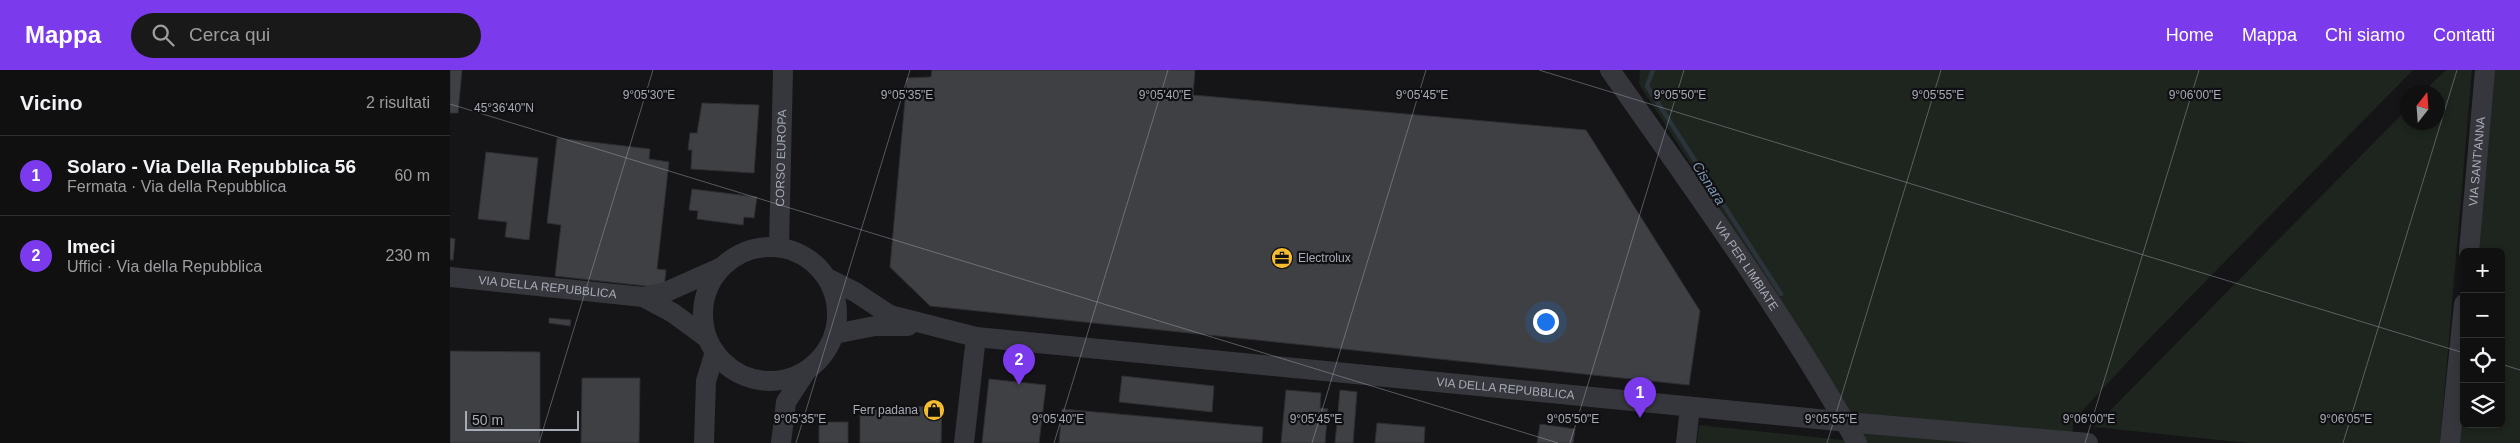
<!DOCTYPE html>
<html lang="it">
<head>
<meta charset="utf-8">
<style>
  :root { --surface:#101011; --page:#19191a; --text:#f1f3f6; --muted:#9c9d9f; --line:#303031; --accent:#7c3aed }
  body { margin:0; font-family:Arial,sans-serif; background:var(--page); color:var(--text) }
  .controls { position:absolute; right:15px; bottom:15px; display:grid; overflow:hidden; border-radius:8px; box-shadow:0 2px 8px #0003 }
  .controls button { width:45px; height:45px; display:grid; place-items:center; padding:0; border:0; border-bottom:1px solid var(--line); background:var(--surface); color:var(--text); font:25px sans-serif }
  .compass { position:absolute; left:1950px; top:15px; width:45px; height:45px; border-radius:50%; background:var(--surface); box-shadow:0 2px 8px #0003; rotate:17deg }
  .scale { position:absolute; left:15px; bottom:12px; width:114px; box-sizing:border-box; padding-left:5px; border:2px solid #a7abb7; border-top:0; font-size:14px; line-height:18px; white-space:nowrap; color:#a7abb7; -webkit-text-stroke:4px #101012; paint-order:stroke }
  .you { position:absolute; left:1095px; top:251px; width:18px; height:18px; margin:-12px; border:4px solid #fff; border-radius:50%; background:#1a73e8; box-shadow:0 0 0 8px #1a73e833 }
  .badge { display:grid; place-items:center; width:32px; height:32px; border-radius:50%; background:var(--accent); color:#fff; font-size:16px; font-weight:700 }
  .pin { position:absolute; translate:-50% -41px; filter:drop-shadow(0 1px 2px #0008) }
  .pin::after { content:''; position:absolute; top:26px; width:18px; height:15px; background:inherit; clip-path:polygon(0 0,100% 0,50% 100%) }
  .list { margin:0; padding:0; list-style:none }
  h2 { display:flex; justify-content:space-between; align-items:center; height:65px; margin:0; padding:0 20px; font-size:21px }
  h2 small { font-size:16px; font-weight:400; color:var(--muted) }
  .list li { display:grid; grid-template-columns:32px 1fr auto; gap:15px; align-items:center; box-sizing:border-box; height:80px; padding:0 20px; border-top:1px solid var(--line) }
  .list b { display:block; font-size:19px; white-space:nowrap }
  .list p { margin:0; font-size:16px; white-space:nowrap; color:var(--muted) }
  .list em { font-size:16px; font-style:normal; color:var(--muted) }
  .icon { flex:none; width:28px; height:28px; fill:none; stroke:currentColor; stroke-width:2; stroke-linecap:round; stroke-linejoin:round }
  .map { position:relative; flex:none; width:2070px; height:373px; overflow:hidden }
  header { display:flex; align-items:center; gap:30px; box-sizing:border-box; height:70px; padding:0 25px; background:var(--accent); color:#fff }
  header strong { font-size:24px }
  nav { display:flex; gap:28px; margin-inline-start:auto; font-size:18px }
  .search { width:350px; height:45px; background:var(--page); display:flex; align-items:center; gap:12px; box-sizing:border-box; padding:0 18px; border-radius:28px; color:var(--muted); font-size:19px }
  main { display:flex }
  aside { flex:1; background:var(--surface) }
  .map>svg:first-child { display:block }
  .green { fill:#1d251e }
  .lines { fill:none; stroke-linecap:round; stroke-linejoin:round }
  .stream { stroke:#2b333b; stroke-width:4.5 }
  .building { fill:#3f4044; stroke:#2f2f33 }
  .minor { stroke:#36373c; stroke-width:20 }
  .ticks { fill:none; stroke:#a7abb7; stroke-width:1; stroke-opacity:0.45 }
  .labels { text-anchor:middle; stroke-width:4.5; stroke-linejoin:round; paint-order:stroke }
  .street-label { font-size:12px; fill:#a7abb7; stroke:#101012 }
  .poi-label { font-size:12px; fill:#a7abb7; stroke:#101012; text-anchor:start }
  .water-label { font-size:14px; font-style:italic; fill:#7d97b3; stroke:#101012 }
  .ticks-label { font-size:12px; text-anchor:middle; fill:#a7abb7; stroke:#101012; stroke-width:4.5; stroke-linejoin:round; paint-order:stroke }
</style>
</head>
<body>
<header>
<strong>Mappa</strong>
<div class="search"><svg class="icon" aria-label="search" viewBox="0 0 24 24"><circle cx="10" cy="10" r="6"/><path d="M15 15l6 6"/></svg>Cerca qui</div>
<nav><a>Home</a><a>Mappa</a><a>Chi siamo</a><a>Contatti</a></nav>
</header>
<main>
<aside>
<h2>Vicino<small>2 risultati</small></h2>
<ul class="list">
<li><span class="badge">1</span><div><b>Solaro - Via Della Repubblica 56</b><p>Fermata · Via della Repubblica</p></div><em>60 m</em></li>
<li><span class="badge">2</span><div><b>Imeci</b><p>Uffici · Via della Repubblica</p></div><em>230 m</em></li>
</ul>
</aside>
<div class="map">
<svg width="2070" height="373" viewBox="0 0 2070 373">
  <rect width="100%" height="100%" fill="#151517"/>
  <!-- green -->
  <g class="green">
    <path d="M 1190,0 L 1963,0 L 1695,273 L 1623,351 L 1622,373 L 1247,373 L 1249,355 L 1393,370 L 1397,336 L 1189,14 Z"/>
    <path d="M 1996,0 L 2022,0 L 1990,373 L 1798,373 L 1644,357 L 1957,39 L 1958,52 L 1988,52 L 1988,22 L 1973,22 Z"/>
    <path d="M 2043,0 L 2070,0 L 2070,373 L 2009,373 L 2014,323 L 2014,354 L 2051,354 L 2051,182 L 2027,182 Z"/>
  </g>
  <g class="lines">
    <!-- stream -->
    <path class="stream" d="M 1203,0 L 1197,16 L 1331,224"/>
  </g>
  <!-- building -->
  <g class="building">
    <path d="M 0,0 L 12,0 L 8,43 L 0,43 Z"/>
    <path d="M 482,0 L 745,0 L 743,25 L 1136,60 L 1250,241 L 1239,315 L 480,236 L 440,197 L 457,8 L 481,7 Z"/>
    <path d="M 252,33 L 309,35 L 304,103 L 241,99 L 242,80 L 238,80 L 240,63 L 247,63 Z"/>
    <path d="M 107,68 L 200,79 L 199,89 L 219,92 L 207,199 L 216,200 L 214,218 L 105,206 L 111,155 L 97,153 Z"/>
    <path d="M 36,82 L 88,88 L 79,170 L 55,167 L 57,152 L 28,149 Z"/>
    <path d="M 242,119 L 307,127 L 304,148 L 294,147 L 293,155 L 247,149 L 248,141 L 239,140 Z"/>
    <path d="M 0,168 L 5,169 L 3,190 L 0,190 Z"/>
    <path d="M 99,248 L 121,250 L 120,256 L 99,253 Z"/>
    <path d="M 0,281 L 90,282 L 90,373 L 0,373 Z"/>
    <path d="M 672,306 L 764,316 L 762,342 L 669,332 Z"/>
    <path d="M 132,308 L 190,308 L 189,373 L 131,373 Z"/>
    <path d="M 539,309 L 596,315 L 589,373 L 532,373 Z"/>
    <path d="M 836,320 L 871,323 L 870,338 L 878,339 L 875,373 L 831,373 Z"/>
    <path d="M 890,320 L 907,322 L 903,373 L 885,373 Z"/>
    <path d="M 410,336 L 492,337 L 491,373 L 410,373 Z"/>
    <path d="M 612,339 L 813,357 L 812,373 L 609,373 Z"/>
    <rect x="369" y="352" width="29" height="21"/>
    <path d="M 927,353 L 975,357 L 974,373 L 925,373 Z"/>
    <path d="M 1090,354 L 1125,359 L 1123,373 L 1087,373 Z"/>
  </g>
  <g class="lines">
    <!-- minor -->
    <g class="minor">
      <path id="s1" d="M 1160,0 C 1246,122 1334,244 1407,373"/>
      <path id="s2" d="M 329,177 L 333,0"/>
      <circle cx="320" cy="244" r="67"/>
      <path id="s3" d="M 2019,182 L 2035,0"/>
      <path id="s4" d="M 0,207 L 193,227 L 216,222 L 270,198"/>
      <path id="s5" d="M 377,208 L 405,222 L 440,245 L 526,267 L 1419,354 L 1638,373"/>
      <path d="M 193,227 L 223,243 L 257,268"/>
      <path d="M 384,264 L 425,256 L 458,256"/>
      <path d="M 254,373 L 256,311 L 265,282"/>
      <path d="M 331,373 L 336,332 L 357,300"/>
      <path d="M 514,373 L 526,267"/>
      <path d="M 1236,373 L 1240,337"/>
      <path d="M 2000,373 L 2014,234"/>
    </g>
  </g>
  <!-- ticks -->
  <path class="ticks" d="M 1089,0 L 2014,283M 0,34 L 1108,373M 2051,294 L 2070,300M 89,373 L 203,0M 346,373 L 460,0M 604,373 L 718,0M 862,373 L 976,0M 1120,373 L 1234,0M 1377,373 L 1491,0M 1635,373 L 1749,0M 1893,373 L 2007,0"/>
  <!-- icons -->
  <defs>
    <g id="office-disc" transform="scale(1.125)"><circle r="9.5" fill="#f5bc2f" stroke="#101012"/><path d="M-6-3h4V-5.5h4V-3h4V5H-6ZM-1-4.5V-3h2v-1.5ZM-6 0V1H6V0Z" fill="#111"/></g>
    <g id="shop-disc" transform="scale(1.125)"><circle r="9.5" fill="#f5bc2f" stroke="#101012"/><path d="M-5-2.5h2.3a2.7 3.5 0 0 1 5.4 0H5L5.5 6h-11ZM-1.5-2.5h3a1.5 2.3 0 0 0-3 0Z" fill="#111"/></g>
  </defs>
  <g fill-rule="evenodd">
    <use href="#office-disc" x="832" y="188"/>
    <use href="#shop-disc" x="484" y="340"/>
  </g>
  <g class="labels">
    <!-- street labels -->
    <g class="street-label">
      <text dy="4" stroke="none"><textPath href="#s2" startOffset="89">CORSO EUROPA</textPath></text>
      <text dy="4" stroke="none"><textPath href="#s3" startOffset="91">VIA SANT'ANNA</textPath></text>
      <text dy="4" stroke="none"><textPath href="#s1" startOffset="239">VIA PER LIMBIATE</textPath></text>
      <text dy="4" stroke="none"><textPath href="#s4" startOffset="98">VIA DELLA REPUBBLICA</textPath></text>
      <text dy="4" stroke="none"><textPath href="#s5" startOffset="694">VIA DELLA REPUBBLICA</textPath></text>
    </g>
    <!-- poi labels -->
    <g class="poi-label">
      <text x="848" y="192">Electrolux</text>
      <text x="468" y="344" text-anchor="end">Ferr padana</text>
    </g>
    <!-- water labels -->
    <g class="water-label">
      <text transform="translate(1259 113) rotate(57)" y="5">Cisnara</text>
    </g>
  </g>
  <g class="ticks-label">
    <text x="199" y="29">9°05'30"E</text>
    <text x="457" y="29">9°05'35"E</text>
    <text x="715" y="29">9°05'40"E</text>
    <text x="972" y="29">9°05'45"E</text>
    <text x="1230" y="29">9°05'50"E</text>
    <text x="1488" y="29">9°05'55"E</text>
    <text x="1745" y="29">9°06'00"E</text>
    <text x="54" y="42">45°36'40"N</text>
    <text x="350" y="353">9°05'35"E</text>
    <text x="608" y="353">9°05'40"E</text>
    <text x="866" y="353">9°05'45"E</text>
    <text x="1123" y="353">9°05'50"E</text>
    <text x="1381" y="353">9°05'55"E</text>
    <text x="1639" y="353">9°06'00"E</text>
    <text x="1896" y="353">9°06'05"E</text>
  </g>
</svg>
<div class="controls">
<button>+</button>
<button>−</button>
<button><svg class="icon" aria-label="locate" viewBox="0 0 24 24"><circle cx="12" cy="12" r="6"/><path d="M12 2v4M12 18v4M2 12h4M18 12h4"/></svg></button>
<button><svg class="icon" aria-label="layers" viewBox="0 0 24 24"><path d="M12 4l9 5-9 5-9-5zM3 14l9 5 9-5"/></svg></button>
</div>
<svg class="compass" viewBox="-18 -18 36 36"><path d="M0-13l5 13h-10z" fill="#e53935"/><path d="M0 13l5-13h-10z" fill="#9c9d9f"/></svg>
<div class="scale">50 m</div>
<div class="you"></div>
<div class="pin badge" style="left:1190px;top:348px">1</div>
<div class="pin badge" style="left:569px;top:315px">2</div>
</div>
</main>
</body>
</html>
